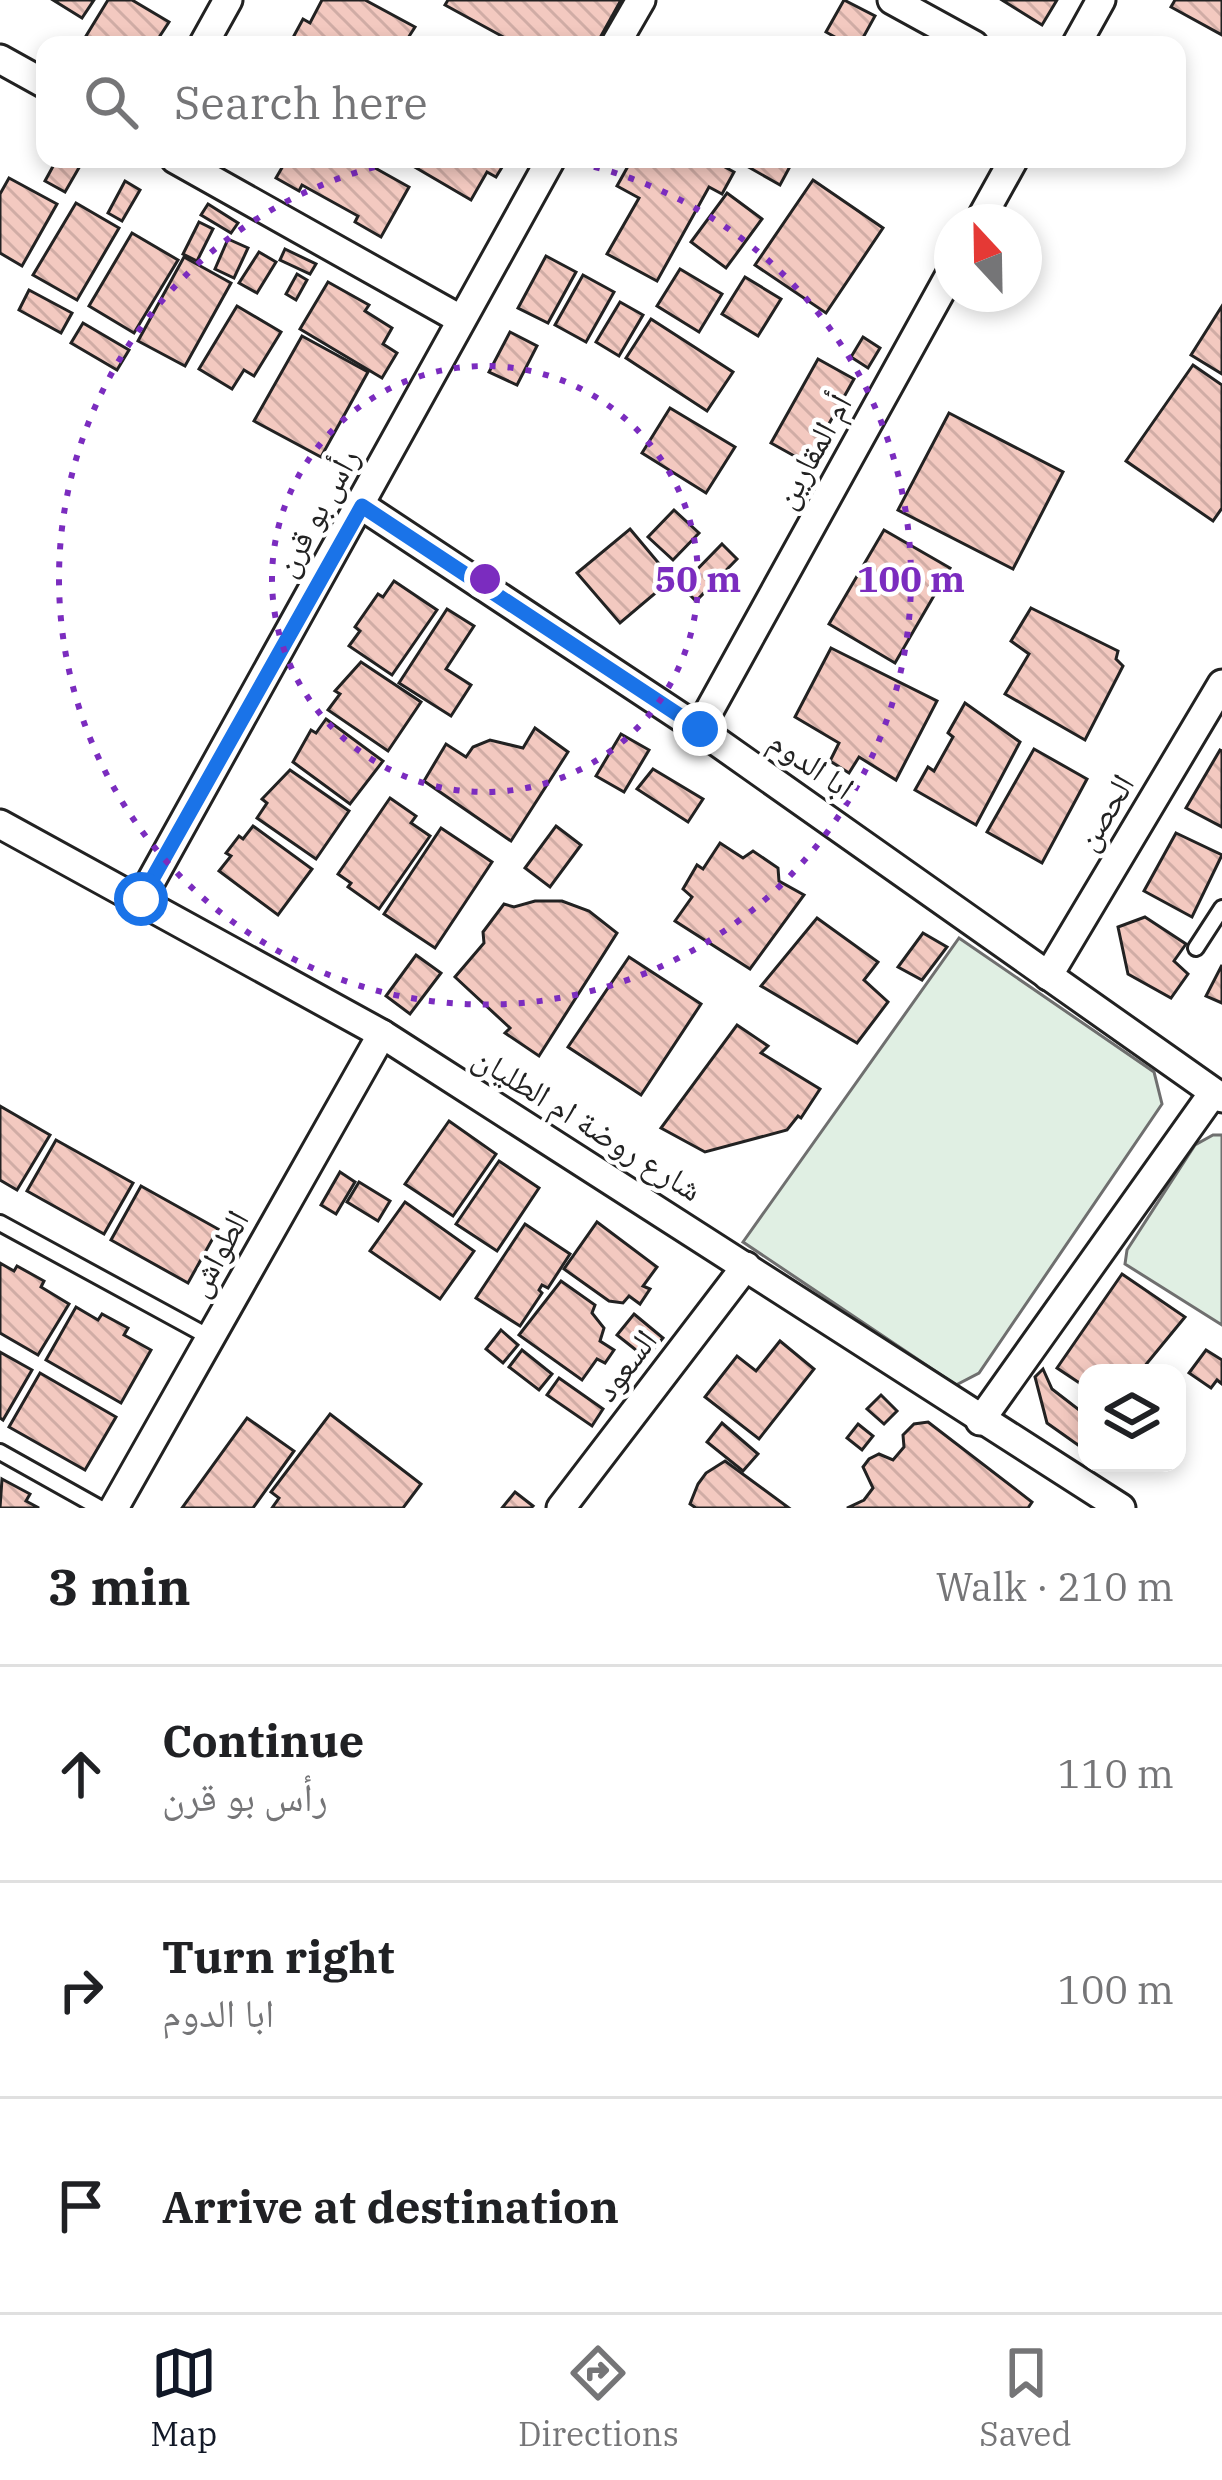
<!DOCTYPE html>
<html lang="en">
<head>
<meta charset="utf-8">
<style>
  :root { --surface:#fff; --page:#f6f6f6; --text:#202124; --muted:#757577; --line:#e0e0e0; --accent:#111827 }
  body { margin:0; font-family:"IBM Plex Serif","Noto Naskh Arabic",serif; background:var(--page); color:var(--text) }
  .controls { position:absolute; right:36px; bottom:36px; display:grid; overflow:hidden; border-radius:24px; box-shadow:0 6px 18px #0003 }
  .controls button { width:108px; height:108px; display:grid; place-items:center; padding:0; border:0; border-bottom:3px solid var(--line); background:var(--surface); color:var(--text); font:60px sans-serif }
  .compass { position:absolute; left:934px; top:204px; width:108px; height:108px; border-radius:50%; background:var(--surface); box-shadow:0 6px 18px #0003; rotate:338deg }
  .stop { position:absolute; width:36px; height:36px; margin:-27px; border:9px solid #1a73e8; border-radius:50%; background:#fff }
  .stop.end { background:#1a73e8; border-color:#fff; box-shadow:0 3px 12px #0008 }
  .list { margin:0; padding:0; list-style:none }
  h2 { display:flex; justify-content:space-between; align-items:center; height:156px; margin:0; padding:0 48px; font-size:51px }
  h2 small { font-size:39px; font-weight:400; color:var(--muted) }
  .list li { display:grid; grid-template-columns:78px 1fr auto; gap:36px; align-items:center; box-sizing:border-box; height:216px; padding:0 48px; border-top:3px solid var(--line) }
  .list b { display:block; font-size:45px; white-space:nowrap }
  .list p { margin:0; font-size:39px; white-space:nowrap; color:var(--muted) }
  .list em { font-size:39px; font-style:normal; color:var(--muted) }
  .icon { flex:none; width:66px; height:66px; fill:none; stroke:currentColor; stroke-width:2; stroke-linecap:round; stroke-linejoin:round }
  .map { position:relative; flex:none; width:1222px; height:1508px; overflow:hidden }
  .search { position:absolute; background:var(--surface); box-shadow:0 6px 18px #0003; left:36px; right:36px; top:36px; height:132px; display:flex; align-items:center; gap:30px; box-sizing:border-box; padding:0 42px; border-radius:24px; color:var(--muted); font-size:45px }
  .sheet { height:804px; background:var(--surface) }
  nav { display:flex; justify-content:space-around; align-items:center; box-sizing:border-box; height:168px; border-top:3px solid var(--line); background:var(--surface); font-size:33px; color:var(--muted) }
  nav a { display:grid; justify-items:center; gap:6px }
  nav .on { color:var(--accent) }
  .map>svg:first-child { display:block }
  .park { fill:#e0efe3; stroke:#6f6f6f; stroke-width:3 }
  .building { fill:url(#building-back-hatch); stroke:#222; stroke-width:3 }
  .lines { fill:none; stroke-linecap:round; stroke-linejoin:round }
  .service-casing { stroke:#222; stroke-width:20 }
  .minor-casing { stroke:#222; stroke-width:33 }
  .service { stroke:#fff; stroke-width:14 }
  .minor { stroke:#fff; stroke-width:27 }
  .route { stroke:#1a73e8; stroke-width:15 }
  .ring { fill:none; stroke:#7b2cbf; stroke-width:6; stroke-dasharray:6 12 }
  .labels { text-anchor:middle; stroke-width:9; stroke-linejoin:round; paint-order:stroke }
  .street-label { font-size:33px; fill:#222; stroke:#fff }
  .centre { fill:#7b2cbf; stroke:#fff; stroke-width:6 }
  .ring-label { font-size:36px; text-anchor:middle; font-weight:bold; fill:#7b2cbf; stroke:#fff; stroke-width:9; stroke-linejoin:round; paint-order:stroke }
</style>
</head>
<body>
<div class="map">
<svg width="1222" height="1508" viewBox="0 0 1222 1508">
  <defs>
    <pattern id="building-back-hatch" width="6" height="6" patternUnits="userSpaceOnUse" patternTransform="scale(3)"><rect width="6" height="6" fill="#f3c9c0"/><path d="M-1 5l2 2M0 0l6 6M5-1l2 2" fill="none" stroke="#d0aca5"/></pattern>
  </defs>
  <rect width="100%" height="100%" fill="#fff"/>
  <!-- park -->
  <g class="park">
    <path d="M 959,938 L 1154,1072 L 1162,1104 L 979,1373 L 956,1385 L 743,1242 Z"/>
    <path d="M 1213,1135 L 1222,1135 L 1222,1325 L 1125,1264 L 1127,1250 L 1195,1145 Z"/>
  </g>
  <!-- building -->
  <g class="building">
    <path d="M 53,0 L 94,0 L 82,18 Z"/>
    <path d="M 108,0 L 132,0 L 169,22 L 154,45 L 101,45 L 86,36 Z"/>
    <path d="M 322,0 L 365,0 L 415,27 L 408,38 L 417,42 L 289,45 L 303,19 L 310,23 Z"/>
    <path d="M 448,0 L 621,0 L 596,45 L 518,45 L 445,5 Z"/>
    <path d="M 844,0 L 875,16 L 859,45 L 849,45 L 826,32 Z"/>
    <path d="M 1002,0 L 1057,0 L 1042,25 Z"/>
    <path d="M 1175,0 L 1222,0 L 1222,35 L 1171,7 Z"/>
    <path d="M 57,159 L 84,159 L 65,192 L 45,181 Z"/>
    <path d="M 287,159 L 359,159 L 409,187 L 381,237 L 355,222 L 358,216 L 302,185 L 299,191 L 276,178 Z"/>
    <path d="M 401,159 L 507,159 L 496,177 L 487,172 L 471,200 Z"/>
    <path d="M 632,159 L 718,159 L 716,162 L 734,172 L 722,194 L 709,187 L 657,281 L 607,254 L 639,198 L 617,186 Z"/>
    <path d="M 749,159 L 794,159 L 780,185 L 745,165 Z"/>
    <path d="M 9,178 L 57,204 L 22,266 L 0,253 L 0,194 Z"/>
    <path d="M 813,180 L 883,228 L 826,313 L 755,265 Z"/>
    <path d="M 125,181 L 140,190 L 122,221 L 108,213 Z"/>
    <path d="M 727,193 L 762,219 L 726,268 L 691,242 Z"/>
    <path d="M 76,203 L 119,228 L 77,300 L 33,275 Z"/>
    <path d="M 208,204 L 238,223 L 231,233 L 201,215 Z"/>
    <path d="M 199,222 L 213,229 L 197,261 L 183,254 Z"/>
    <path d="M 132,233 L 178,260 L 134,333 L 89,306 Z"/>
    <path d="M 228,239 L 248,248 L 234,278 L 215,269 Z"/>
    <path d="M 285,249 L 316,264 L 310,274 L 280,260 Z"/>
    <path d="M 259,252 L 276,262 L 257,293 L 239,283 Z"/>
    <path d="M 546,256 L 576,272 L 548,323 L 518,308 Z"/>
    <path d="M 184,257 L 231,283 L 185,366 L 138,341 Z"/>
    <path d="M 680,269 L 722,294 L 699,332 L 657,306 Z"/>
    <path d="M 297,274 L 307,280 L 296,300 L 286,294 Z"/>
    <path d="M 583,275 L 614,292 L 586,342 L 555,325 Z"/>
    <path d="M 745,277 L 781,299 L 758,336 L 722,314 Z"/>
    <path d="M 328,282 L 369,305 L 365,311 L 392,328 L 383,344 L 397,353 L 382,378 L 300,329 Z"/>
    <path d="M 29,290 L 72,313 L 61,333 L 19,310 Z"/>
    <path d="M 620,302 L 643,315 L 619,356 L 596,342 Z"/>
    <path d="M 237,306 L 281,332 L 254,376 L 244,370 L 232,389 L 199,369 Z"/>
    <path d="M 1222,306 L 1222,374 L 1191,355 Z"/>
    <path d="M 651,319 L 733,372 L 707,411 L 626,358 Z"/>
    <path d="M 83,323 L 129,350 L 117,370 L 71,343 Z"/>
    <path d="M 510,332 L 537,346 L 517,385 L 489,372 Z"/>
    <path d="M 302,336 L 368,372 L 321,457 L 254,421 Z"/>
    <path d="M 863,337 L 880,348 L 868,368 L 851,357 Z"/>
    <path d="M 818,359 L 854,379 L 807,463 L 771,443 Z"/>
    <path d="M 1193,365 L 1222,385 L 1222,508 L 1213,521 L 1126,461 Z"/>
    <path d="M 670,408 L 735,447 L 706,493 L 642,453 Z"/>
    <path d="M 949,413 L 1063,472 L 1013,569 L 898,510 Z"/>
    <path d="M 674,510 L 699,533 L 673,560 L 648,537 Z"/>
    <path d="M 630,529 L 672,579 L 620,623 L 577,573 Z"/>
    <path d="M 884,530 L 950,568 L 895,663 L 829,624 Z"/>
    <path d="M 722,544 L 737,559 L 696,601 L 681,586 Z"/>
    <path d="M 394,581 L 437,610 L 392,675 L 349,646 L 360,631 L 355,627 L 378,594 L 383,597 Z"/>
    <path d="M 1031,608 L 1118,651 L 1116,659 L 1123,666 L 1085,740 L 1005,694 L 1029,654 L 1011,641 Z"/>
    <path d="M 447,609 L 474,626 L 446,669 L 471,685 L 451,716 L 399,683 Z"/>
    <path d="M 831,648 L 937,701 L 896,780 L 859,757 L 849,773 L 830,761 L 839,743 L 795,717 Z"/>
    <path d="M 361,662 L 421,702 L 388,751 L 328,710 L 340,694 L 335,691 Z"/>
    <path d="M 965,703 L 1020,742 L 976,825 L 915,790 L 928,767 L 934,771 L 953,737 L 948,733 Z"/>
    <path d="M 326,719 L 383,761 L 350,804 L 293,762 L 311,730 L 316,733 Z"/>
    <path d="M 535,728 L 568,752 L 511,841 L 424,781 L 446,744 L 466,757 L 473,747 L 490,740 L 523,748 Z"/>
    <path d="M 621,734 L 649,750 L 624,792 L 596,776 Z"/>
    <path d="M 1034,749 L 1087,779 L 1042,863 L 987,832 Z"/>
    <path d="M 1220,750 L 1222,751 L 1222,827 L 1186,808 Z"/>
    <path d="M 653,769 L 703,799 L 688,822 L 637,789 Z"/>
    <path d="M 290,770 L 349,811 L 316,859 L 257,818 L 267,803 L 262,799 Z"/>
    <path d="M 390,798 L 416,816 L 411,823 L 430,836 L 379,909 L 348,887 L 351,883 L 338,874 Z"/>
    <path d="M 253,826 L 312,869 L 278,915 L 219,871 L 231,856 L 226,853 L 239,836 L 243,839 Z"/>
    <path d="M 556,826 L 581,845 L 550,887 L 525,868 Z"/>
    <path d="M 441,828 L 492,862 L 435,948 L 384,914 Z"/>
    <path d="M 1176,833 L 1222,855 L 1192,917 L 1144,891 Z"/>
    <path d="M 720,843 L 743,858 L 753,851 L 778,868 L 779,881 L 804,895 L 750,969 L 675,921 L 692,897 L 683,889 L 697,865 L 703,869 Z"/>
    <path d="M 535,901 L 562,901 L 589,911 L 617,933 L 539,1056 L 505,1033 L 510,1028 L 455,977 L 484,943 L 483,932 L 504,904 L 514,907 Z"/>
    <path d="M 1145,917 L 1186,944 L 1174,961 L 1188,974 L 1171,998 L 1128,974 L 1118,927 Z"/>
    <path d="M 817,918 L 878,962 L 864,980 L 888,1002 L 857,1043 L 761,986 Z"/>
    <path d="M 923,933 L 947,947 L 922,980 L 898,967 Z"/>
    <path d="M 416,955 L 441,973 L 410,1014 L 386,996 Z"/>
    <path d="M 629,957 L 701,1004 L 641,1095 L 568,1047 Z"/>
    <path d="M 1222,965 L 1222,1003 L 1206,996 Z"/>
    <path d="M 737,1025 L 768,1046 L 761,1053 L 820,1089 L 801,1118 L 798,1116 L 787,1130 L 705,1152 L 661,1128 Z"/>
    <path d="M 0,1106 L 50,1135 L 17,1190 L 0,1180 Z"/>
    <path d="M 449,1121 L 496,1154 L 453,1216 L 405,1184 Z"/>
    <path d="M 56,1140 L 133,1183 L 104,1234 L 27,1191 Z"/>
    <path d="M 499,1161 L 539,1188 L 497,1251 L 456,1224 Z"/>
    <path d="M 340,1172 L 355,1182 L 336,1214 L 321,1205 Z"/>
    <path d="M 359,1182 L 390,1201 L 378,1221 L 347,1202 Z"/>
    <path d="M 141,1186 L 218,1229 L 188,1283 L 111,1240 Z"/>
    <path d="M 405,1202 L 474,1251 L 440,1299 L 370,1251 Z"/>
    <path d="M 597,1222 L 657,1267 L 643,1286 L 650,1289 L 640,1304 L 629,1296 L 623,1303 L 609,1301 L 564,1269 Z"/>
    <path d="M 525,1224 L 570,1254 L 548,1288 L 542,1285 L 539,1290 L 542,1293 L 520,1326 L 476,1298 Z"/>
    <path d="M 0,1263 L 14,1271 L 17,1266 L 44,1281 L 41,1287 L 69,1304 L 38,1355 L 0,1333 Z"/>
    <path d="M 1122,1274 L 1185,1317 L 1139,1373 L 1087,1373 L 1087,1388 L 1057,1368 Z"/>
    <path d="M 561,1281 L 595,1305 L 592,1313 L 604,1328 L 600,1341 L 614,1350 L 605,1363 L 597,1359 L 582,1380 L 519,1335 Z"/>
    <path d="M 76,1307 L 98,1320 L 102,1314 L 128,1328 L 124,1335 L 151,1350 L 121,1403 L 46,1360 Z"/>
    <path d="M 634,1314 L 663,1338 L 646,1358 L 617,1335 Z"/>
    <path d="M 501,1330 L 518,1345 L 503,1363 L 486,1349 Z"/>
    <path d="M 780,1341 L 814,1369 L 759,1439 L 705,1397 L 737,1356 L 756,1371 Z"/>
    <path d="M 522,1350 L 552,1374 L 539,1390 L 509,1367 Z"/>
    <path d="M 1206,1350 L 1222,1360 L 1222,1384 L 1217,1380 L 1211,1388 L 1189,1373 Z"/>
    <path d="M 0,1352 L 32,1370 L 3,1420 L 0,1418 Z"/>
    <path d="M 1043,1369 L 1052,1389 L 1087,1416 L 1087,1433 L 1078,1445 L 1047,1423 L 1035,1377 Z"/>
    <path d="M 40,1373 L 116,1417 L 85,1470 L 9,1427 Z"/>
    <path d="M 559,1378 L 603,1409 L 592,1426 L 547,1395 Z"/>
    <path d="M 881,1395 L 897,1411 L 884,1424 L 867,1409 Z"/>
    <path d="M 330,1414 L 421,1484 L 403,1508 L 272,1508 L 279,1498 L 271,1492 Z"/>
    <path d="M 247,1418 L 294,1451 L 253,1508 L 182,1508 Z"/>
    <path d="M 928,1422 L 1032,1502 L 1028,1508 L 847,1508 L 864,1500 L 873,1488 L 863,1467 L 869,1459 L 879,1454 L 893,1460 L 904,1447 L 903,1435 L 914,1424 Z"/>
    <path d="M 722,1423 L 758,1454 L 743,1471 L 707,1442 Z"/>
    <path d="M 858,1424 L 873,1436 L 862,1450 L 847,1438 Z"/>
    <path d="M 725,1461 L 789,1508 L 696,1508 L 690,1504 L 698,1484 L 706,1473 Z"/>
    <path d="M 2,1479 L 30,1494 L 26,1501 L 39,1508 L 0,1508 Z"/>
    <path d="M 515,1492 L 533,1506 L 531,1508 L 502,1508 Z"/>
  </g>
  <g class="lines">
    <!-- service casing -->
    <g class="service-casing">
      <g id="service">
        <path d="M 1196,948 L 1222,908"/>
        <path d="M 0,1223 L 211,1338"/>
        <path d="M 0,1452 L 100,1508"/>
      </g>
    </g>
    <!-- minor casing -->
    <g class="minor-casing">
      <g id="minor">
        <path d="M 892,0 L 974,45"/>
        <path d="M 203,45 L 228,0"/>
        <path d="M 615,45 L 641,0"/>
        <path d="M 1076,45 L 1101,0"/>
        <path d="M 0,59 L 45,84"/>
        <path d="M 175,159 L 460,319"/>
        <path d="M 979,222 L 1014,159"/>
        <path d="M 362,506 L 699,729 L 1222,1098"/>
        <path d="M 699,729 L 952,271"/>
        <path d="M 0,824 L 382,1034 L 1121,1508"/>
        <path d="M 141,899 L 551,159"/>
        <path d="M 1048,976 L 1222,684"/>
        <path d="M 980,1421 L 1213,1093"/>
        <path d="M 114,1508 L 382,1034"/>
        <path d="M 561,1508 L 746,1266"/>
      </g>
    </g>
    <!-- service -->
    <use href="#service" class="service"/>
    <!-- minor -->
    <use href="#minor" class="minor"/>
  </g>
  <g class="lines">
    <!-- route -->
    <path class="route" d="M 141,899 L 362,506 L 700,729"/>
  </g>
  <!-- distance rings -->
  <g class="ring">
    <circle cx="485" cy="579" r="213"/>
    <path d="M559 159A426 426 0 1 1 411 159"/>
  </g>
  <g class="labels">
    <!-- street labels -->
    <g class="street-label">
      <text transform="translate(812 451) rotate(-61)" y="12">أم المقارين</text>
      <text transform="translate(316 512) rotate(-61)" y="12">رأس بو قرن</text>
      <text transform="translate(812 764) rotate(35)" y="12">ابا الدوم</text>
      <text transform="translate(1104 812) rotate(-59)" y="12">الحصن</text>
      <text transform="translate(588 1123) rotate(32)" y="12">شارع روضة ام الطليان</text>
      <text transform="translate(217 1253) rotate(-61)" y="12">الطواش</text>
      <text transform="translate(625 1365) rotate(-53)" y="12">السعود</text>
    </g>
  </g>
  <circle cx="485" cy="579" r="18" class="centre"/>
  <g class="ring-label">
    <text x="698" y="592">50 m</text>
    <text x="911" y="592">100 m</text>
  </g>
</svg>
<div class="controls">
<button><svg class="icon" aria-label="layers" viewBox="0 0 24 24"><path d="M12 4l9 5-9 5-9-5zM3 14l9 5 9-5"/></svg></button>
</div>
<svg class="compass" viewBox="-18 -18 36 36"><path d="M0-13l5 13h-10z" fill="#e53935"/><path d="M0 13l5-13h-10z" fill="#757577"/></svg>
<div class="stop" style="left:141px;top:899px"></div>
<div class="stop end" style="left:700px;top:729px"></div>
<div class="search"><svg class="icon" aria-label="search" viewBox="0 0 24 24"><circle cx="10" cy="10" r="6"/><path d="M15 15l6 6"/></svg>Search here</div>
</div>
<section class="sheet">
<h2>3 min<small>Walk · 210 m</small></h2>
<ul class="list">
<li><svg class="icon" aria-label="ahead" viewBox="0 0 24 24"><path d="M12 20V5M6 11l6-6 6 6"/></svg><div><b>Continue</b><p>رأس بو قرن</p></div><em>110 m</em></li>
<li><svg class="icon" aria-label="right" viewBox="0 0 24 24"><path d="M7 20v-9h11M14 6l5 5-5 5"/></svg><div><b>Turn right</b><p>ابا الدوم</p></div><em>100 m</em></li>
<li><svg class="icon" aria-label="arrive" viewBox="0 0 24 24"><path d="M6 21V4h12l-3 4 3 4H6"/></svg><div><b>Arrive at destination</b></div></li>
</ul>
</section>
<nav>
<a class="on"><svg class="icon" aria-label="map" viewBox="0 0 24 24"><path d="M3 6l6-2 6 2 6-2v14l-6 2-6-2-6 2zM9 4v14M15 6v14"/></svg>Map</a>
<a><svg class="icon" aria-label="directions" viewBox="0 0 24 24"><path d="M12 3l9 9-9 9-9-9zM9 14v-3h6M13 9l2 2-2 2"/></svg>Directions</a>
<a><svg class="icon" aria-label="saved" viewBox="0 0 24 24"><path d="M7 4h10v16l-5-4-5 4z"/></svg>Saved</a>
</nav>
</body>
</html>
